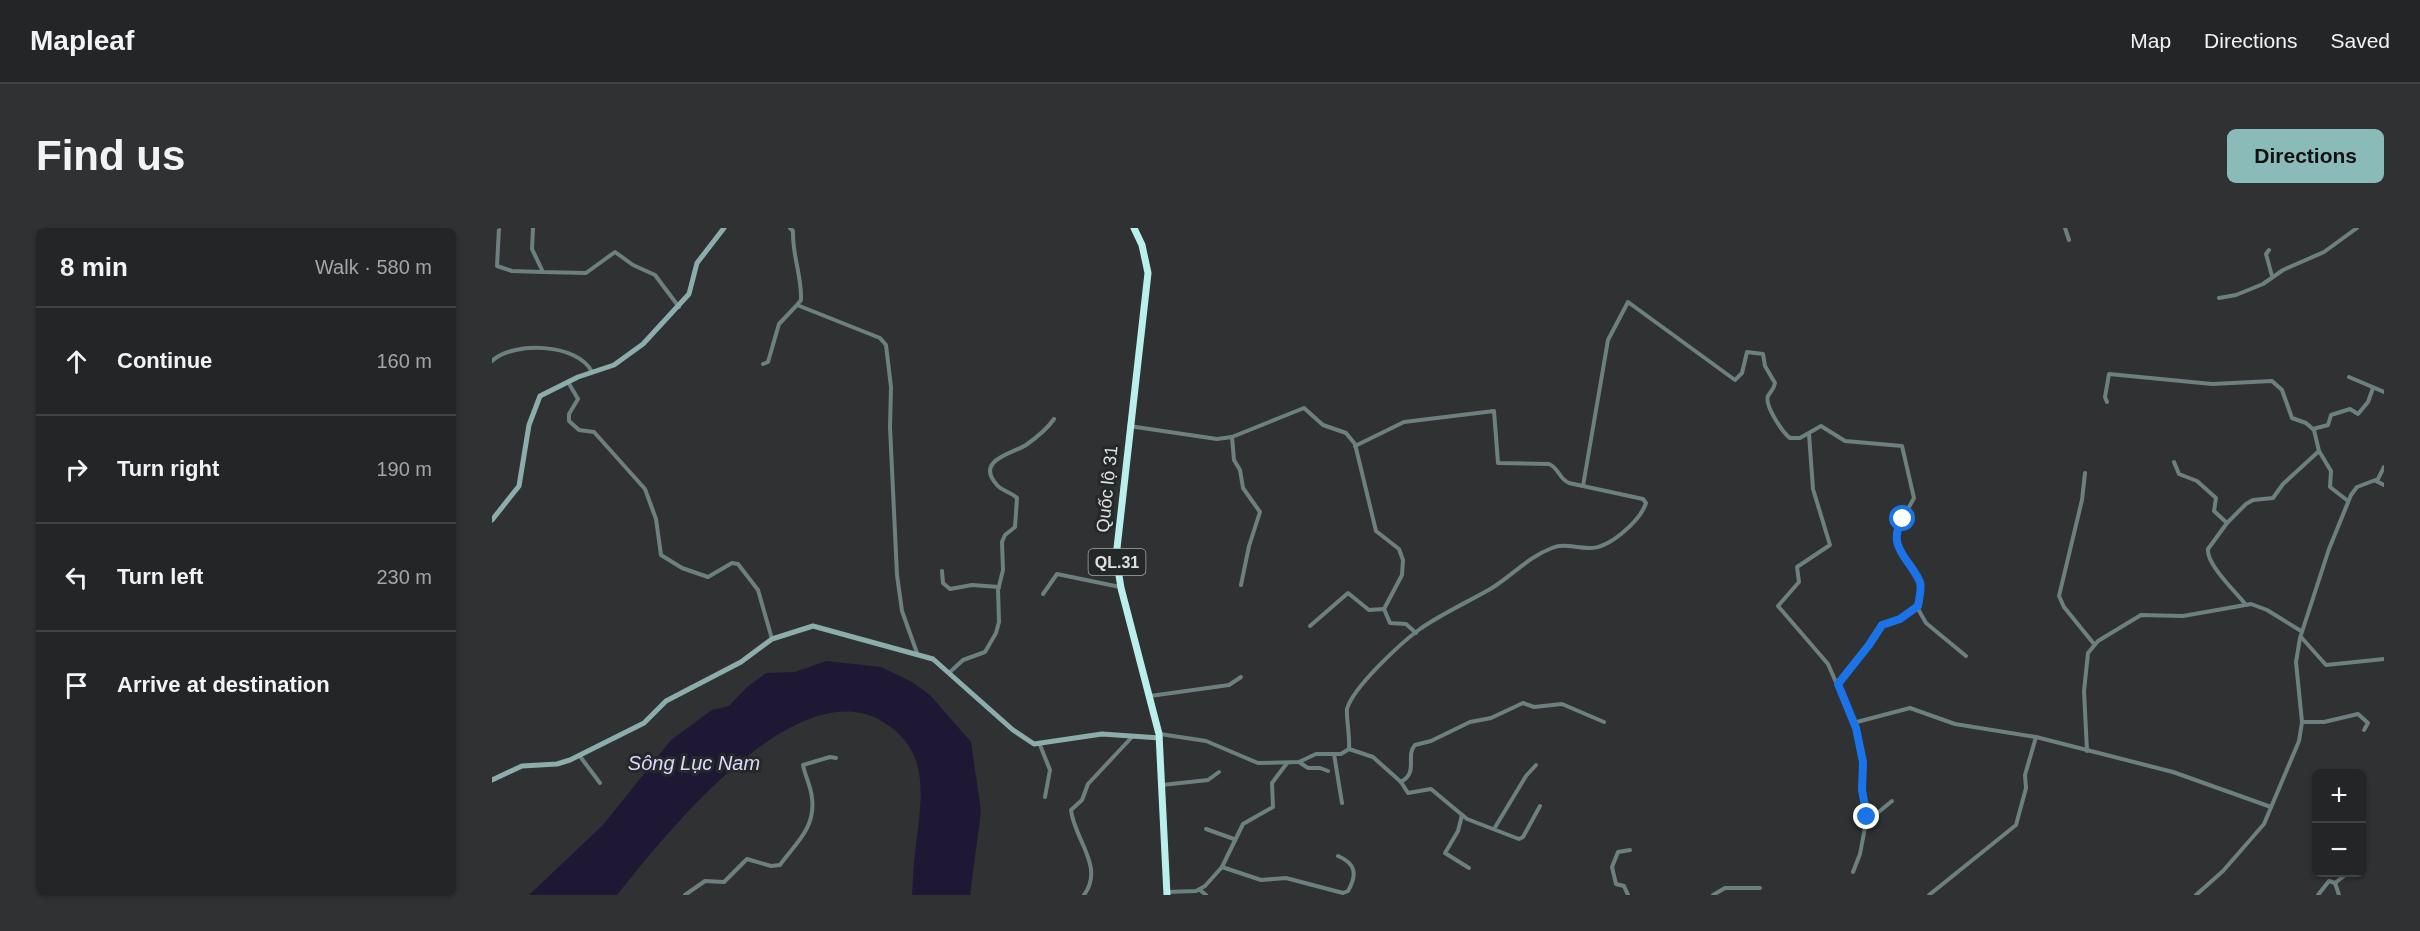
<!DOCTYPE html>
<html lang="en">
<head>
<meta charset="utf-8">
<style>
  :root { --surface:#232526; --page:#2f3132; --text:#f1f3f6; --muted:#a3a5a7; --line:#404243; --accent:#8bbbb9 }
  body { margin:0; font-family:Arial,sans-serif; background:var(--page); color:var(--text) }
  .controls { position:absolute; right:18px; bottom:18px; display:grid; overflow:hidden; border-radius:9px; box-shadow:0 2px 4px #0004 }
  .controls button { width:54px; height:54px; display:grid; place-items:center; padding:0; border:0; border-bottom:2px solid var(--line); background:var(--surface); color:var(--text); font:30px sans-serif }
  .stop { position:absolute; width:18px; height:18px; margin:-14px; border:4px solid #1a73e8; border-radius:50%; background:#fff }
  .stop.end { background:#1a73e8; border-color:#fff; box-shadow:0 2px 6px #0008 }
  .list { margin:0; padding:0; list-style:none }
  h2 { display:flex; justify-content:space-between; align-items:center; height:78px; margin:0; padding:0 24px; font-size:26px }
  h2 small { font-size:20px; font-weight:400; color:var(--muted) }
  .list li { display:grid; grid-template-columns:39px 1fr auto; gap:18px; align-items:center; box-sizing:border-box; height:108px; padding:0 24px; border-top:2px solid var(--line) }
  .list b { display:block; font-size:22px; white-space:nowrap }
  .list em { font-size:20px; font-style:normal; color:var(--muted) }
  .icon { flex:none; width:33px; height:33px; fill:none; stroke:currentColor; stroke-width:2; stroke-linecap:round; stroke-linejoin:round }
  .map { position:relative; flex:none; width:1892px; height:667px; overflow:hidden; border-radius:9px }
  header { display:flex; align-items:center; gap:36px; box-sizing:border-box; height:84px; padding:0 30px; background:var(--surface); border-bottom:2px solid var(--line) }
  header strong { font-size:28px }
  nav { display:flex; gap:33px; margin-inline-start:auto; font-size:21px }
  .intro { display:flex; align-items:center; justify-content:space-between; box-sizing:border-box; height:144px; padding:0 36px }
  h1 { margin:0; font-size:42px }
  .button { padding:15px 27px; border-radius:9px; background:var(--accent); color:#111; font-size:21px; font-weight:700 }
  main { display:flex; gap:36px; padding:0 36px }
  aside { flex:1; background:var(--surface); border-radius:9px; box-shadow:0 2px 4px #0004 }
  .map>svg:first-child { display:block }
  .water { fill:#1e1835 }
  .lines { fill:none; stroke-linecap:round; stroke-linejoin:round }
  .street { stroke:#6b807f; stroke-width:4 }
  .secondary { stroke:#8badab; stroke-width:5 }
  .highway { stroke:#baefeb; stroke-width:7 }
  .route { stroke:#1a73e8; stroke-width:8 }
  .labels { text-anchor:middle; stroke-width:6; stroke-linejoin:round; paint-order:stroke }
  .shield { fill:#252829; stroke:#a8aaaa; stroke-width:1.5 }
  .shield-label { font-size:16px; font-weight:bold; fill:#e0e2e2 }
  .street-label { font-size:18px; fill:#e0e2e2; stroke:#252829 }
  .water-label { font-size:20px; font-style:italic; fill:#dcd8fd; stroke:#252829 }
</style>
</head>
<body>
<header>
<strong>Mapleaf</strong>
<nav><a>Map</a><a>Directions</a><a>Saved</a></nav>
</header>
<div class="intro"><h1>Find us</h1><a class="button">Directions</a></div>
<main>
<aside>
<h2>8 min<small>Walk · 580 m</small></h2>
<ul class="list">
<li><svg class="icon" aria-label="ahead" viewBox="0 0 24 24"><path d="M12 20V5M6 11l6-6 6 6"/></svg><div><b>Continue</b></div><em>160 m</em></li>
<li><svg class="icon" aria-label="right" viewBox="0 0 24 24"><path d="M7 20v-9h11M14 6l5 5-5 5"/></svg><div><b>Turn right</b></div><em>190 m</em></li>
<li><svg class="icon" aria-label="left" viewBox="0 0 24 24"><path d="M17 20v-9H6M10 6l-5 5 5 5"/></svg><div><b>Turn left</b></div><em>230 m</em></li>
<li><svg class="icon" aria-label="arrive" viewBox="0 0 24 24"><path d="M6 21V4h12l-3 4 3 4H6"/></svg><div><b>Arrive at destination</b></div></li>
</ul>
</aside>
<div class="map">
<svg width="1892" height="667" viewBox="0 0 1892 667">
  <rect width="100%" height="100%" fill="#2f3132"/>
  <!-- water -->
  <path class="water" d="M 334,433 L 389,439 L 420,454 L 438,467 L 479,514 L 489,583 L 478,667 L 420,667 C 421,653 421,640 423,626 C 428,575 443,523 388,492 C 301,445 172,608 125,667 L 37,667 L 111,597 L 179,512 L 220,482 L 237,478 L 254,460 L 274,445 L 303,444 Z"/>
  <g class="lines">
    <!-- street -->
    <g class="street">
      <path d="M 7,0 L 5,38 L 20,43 L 51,44"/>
      <path d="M 41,0 L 40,21 L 51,44 L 94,45 L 123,24 L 141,37 L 163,47 L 187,79"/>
      <path d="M 298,0 L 301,3 C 300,27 310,48 309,72 L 305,77 L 388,110 L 394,117 L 399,159 L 398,199 L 405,347 L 410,383 L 425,425"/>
      <path d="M 1573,0 L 1577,12"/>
      <path d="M 1777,22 L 1774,26 L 1780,48"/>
      <path d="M 1727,70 L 1744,67 L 1771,56 L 1791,42 L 1832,24 L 1865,0"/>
      <path d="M 0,133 C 21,113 86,115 100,144"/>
      <path d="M 271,136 L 276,134 L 287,96 L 305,77"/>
      <path d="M 1857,149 L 1892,164"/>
      <path d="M 76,154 L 86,171 L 77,186 L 77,193 L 87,202 L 102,204 L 153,261 L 164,291 L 169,327 L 190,340 L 216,349 L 240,335 L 246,336 L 266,362 L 280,411"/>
      <path d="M 1615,174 L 1613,169 L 1617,146 L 1720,156 L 1780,153 L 1790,162 L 1800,190 L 1814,195 L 1822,202 L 1827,223 L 1839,243 L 1838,259 L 1856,273"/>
      <path d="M 637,198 L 725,211 L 740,209 L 812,180 L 831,197 L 854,205 L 863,216 L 884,303 L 907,321 L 911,332 L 910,347 L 892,381 L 898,395 L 914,396 L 924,405"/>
      <path d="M 1821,201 L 1836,197 L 1839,187 L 1858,181 L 1866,186 L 1876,174 L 1881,160"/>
      <path d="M 1317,206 L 1321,261 L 1338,317 L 1305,339 L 1307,354 L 1286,378 L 1336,436 L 1364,500 L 1371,534 L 1370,562 L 1375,589 L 1368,626 L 1361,644"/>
      <path d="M 740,209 L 742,232 L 748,242 L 751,260 L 768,284 L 757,318 L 749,357"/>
      <path d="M 1682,234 L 1687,246 L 1705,253 L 1724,270 L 1722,283 L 1735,295"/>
      <path d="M 1593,245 L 1590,272 L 1567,368 L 1572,379 L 1602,416"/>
      <path d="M 1884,253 L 1892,257"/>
      <path d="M 1091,258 L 1116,112 L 1136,74 L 1243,152 L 1250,145 L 1255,124 L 1271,126 L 1273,138 L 1283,155 C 1282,161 1279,163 1276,168 C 1272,177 1291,205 1298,210 L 1308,210 L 1329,198 L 1353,213 L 1410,218 L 1422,270 L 1407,297 L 1404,315 L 1429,356 L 1426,378 L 1408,391 L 1390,397 L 1377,417 L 1346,456"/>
      <path d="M 450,343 L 451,355 L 458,361 L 480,357 L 507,359"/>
      <path d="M 551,366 L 565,346 L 628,359"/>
      <path d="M 1754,377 C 1744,364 1714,336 1716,321 L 1735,295 L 1754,276 L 1761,272 L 1781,270 L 1791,256 L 1827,223"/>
      <path d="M 1425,379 L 1434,395 L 1474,428"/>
      <path d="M 818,398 L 856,365 L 877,382 L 892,381"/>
      <path d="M 1809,409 L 1834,437 L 1892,431"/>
      <path d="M 458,444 L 471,432 L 493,424 L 504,405 L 507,394 L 506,362 L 511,342 L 510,314 L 513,307 L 523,299 L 525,270 C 519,264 510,263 505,257 C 482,232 522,225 534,217 C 544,210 555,201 562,191"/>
      <path d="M 658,468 L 737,457 L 749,449"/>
      <path d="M 1810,494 L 1832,494 L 1866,486 L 1876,495 L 1872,502"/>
      <path d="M 1361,495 L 1418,480 L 1463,496 L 1544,509 L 1681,544 L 1779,579"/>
      <path d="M 668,506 L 714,513 L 766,535 L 807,534 L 824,526 L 849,526 L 857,521"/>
      <path d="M 548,517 L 558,542 L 553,569"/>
      <path d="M 857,521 C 858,509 854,487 855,481 C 861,459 910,414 928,401 C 951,385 976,374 1000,360 C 1021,347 1036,329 1060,320 C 1072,315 1083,320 1096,320 C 1116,322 1148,293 1154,275 L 1151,271 L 1077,255 C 1067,251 1067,240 1057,236 L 1006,235 L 1002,183 L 912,194 L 863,218"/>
      <path d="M 857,521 L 881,529 L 909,554 C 927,544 913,528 923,517 L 939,513 L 978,494 L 999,490 L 1031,475 L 1042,479 L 1070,476 L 1112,494"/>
      <path d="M 1595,523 L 1592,463 L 1596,425 L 1606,413 L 1649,387 L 1691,388 L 1759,376 L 1775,382 L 1809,403"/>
      <path d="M 842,526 L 850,575"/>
      <path d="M 87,527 L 108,555"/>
      <path d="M 807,534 L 816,540 L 828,540 L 836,543"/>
      <path d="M 909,554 L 916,565 L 939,561 L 975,591 L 1027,611 L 1031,609 L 1048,578"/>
      <path d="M 670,557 L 716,552 L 727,544"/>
      <path d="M 970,587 L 966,603 L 953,625 L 977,640"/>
      <path d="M 1375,589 L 1383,587 L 1400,573"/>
      <path d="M 714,601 L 742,611"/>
      <path d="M 1002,601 L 1034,548 L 1044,537"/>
      <path d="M 730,639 L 769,652 L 794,650 L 851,665 L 856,663 C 866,646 863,635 846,628"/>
      <path d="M 708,662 L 714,667"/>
      <path d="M 675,664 L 704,663 L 713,658 L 730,639 L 751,596 L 781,579 L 780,555 L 795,535"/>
      <path d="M 193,667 L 213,653 L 232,654 L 255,631 L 279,638 L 288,637 C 303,616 324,600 320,570 C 319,558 313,548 311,537 L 338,529 L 344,530"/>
      <path d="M 592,667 C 613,639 582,611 579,582 L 590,572 L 596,556 L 640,509"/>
      <path d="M 1136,667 L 1132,658 L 1124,656 L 1120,639 L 1126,624 L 1138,622"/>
      <path d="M 1221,667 L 1233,660 L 1268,660"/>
      <path d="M 1437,667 L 1524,597 L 1534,560 L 1533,547 L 1544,509"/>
      <path d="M 1704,667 L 1731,643 L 1772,596 L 1807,513 L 1810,494 L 1804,434 L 1808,410 L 1837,321 L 1859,267 L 1865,259 L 1886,251 L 1892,239"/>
      <path d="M 1826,667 L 1837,653 L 1843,655"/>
      <path d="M 1847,667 L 1843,655 L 1857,644"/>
    </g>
    <!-- secondary -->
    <g class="secondary">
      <path d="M 0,292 L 27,258 L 37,197 L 48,168 L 86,149 L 122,137 L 151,116 L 197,66 L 205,35 L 232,0"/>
      <path d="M 0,552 L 30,538 L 65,536 L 78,532 L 152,495 L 174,473 L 249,434 L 280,411 L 321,398 L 441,431 L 521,502 L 542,516 L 610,506 L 668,510"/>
    </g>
    <!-- highway -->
    <path class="highway" d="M 642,0 L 650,17 L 656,45 L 624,329 L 629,360 L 667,506 L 675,667"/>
  </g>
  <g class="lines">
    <!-- route -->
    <path class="route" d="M 1375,589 L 1370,562 L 1371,534 L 1364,500 L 1346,456 L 1377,417 L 1390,397 L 1408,391 L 1426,378 C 1427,371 1430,361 1428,354 C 1418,331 1393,318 1411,291"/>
  </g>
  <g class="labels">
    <!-- shield labels -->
    <rect class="shield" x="596.5" y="321" width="57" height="26" rx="4.5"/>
    <g class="shield-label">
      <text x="625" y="340">QL.31</text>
    </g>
    <!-- street labels -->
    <g class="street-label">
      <text transform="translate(615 261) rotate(-84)" y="6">Quốc lộ 31</text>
    </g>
    <!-- water labels -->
    <g class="water-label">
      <text x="202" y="542">Sông Lục Nam</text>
    </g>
  </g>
</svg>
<div class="controls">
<button>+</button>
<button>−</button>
</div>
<div class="stop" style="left:1411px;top:291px"></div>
<div class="stop end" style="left:1375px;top:589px"></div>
</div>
</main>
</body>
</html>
